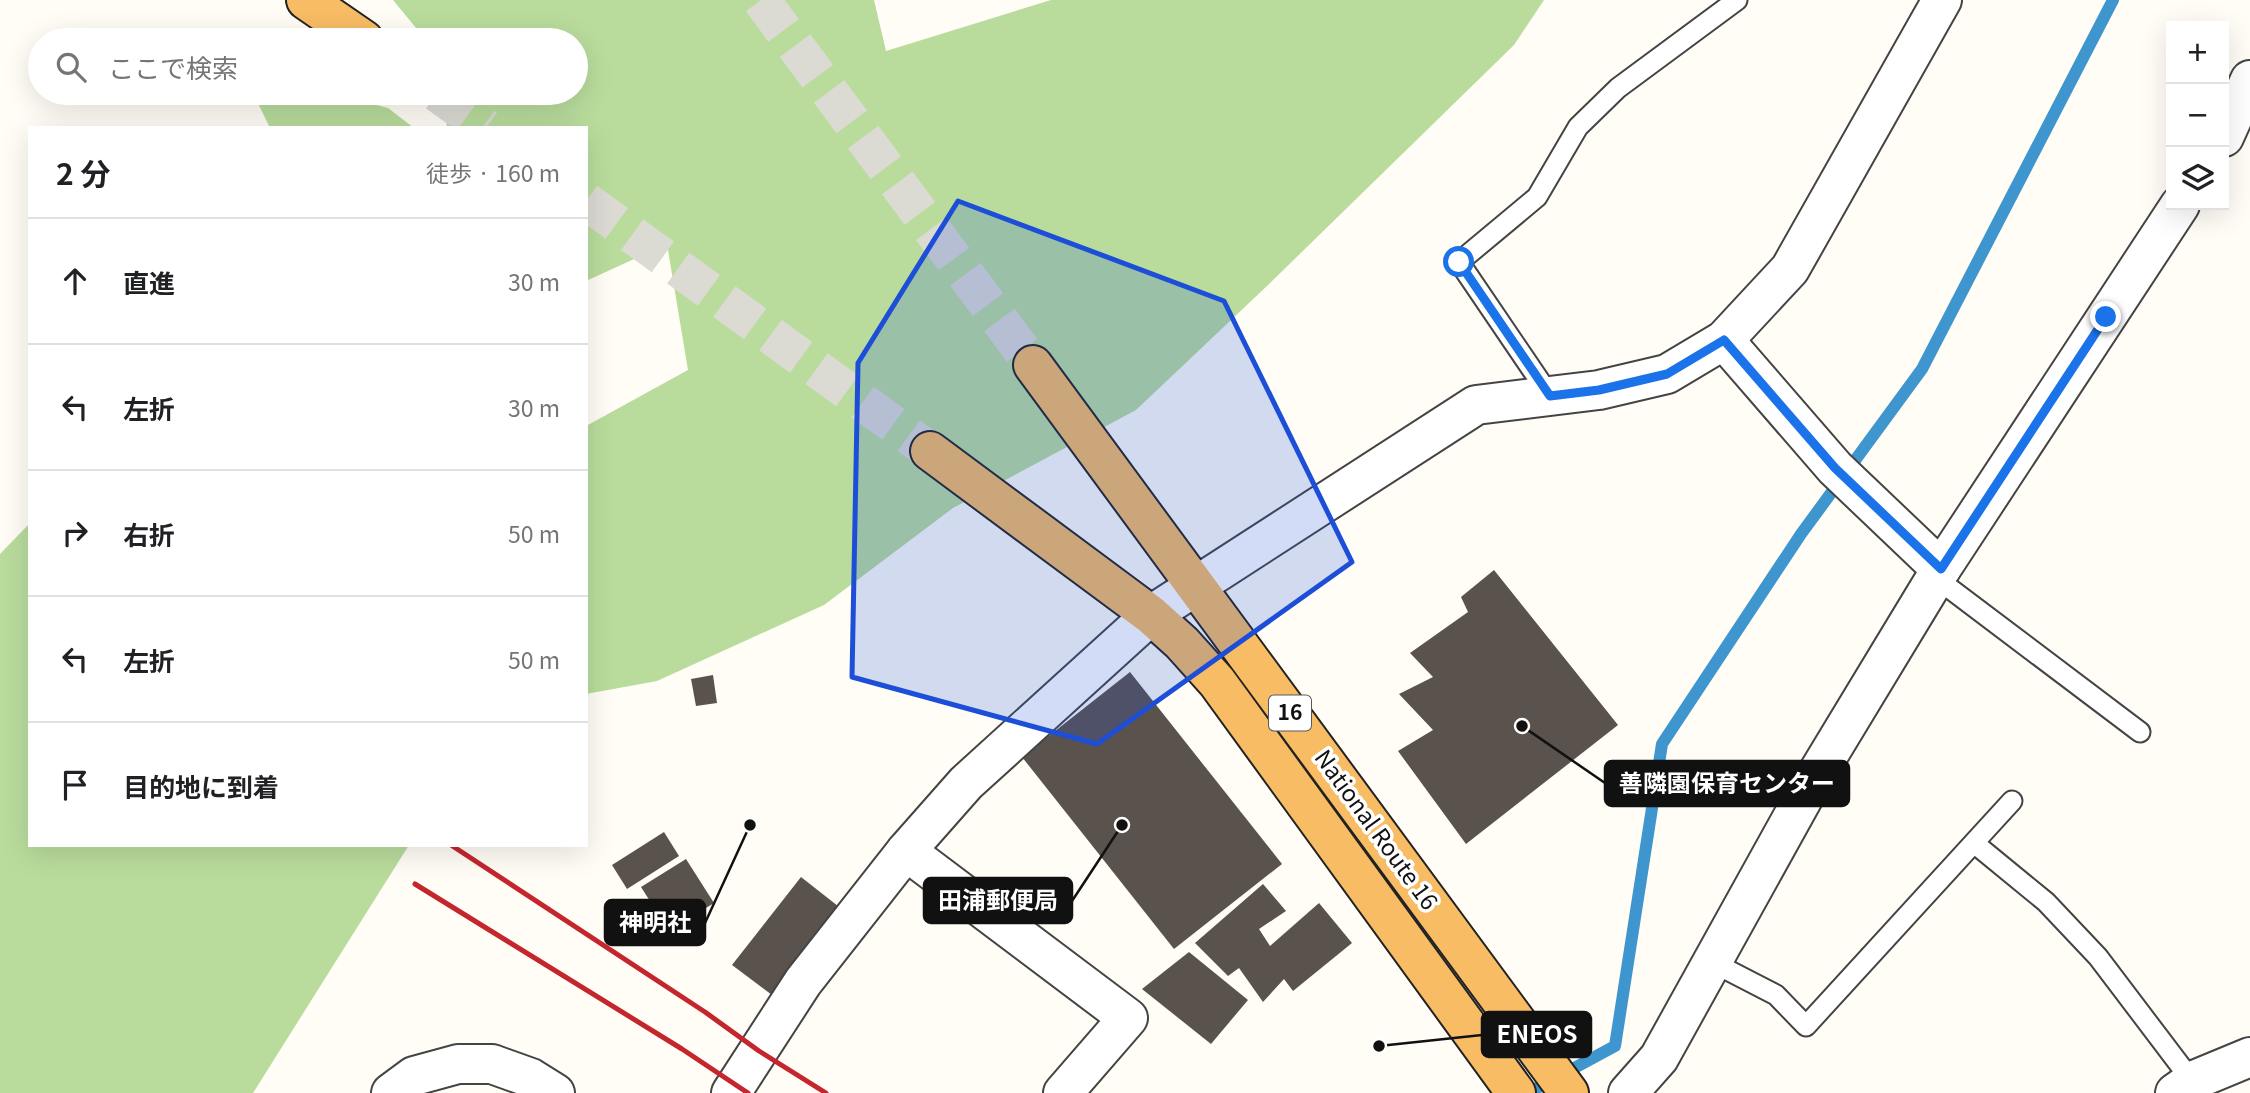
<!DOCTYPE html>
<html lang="ja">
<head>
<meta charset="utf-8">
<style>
  :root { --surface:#fff; --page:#f6f6f6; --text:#202124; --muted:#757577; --line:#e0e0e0 }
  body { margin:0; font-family:Georgia,"Noto Sans JP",serif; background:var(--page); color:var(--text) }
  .controls { position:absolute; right:21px; top:21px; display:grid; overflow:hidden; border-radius:0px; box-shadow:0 7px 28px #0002 }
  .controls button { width:63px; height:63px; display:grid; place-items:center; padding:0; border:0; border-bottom:2px solid var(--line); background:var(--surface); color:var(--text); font:35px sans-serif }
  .stop { position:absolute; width:21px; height:21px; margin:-16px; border:5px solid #1a73e8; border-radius:50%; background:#fff }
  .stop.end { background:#1a73e8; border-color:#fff; box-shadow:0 2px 7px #0008 }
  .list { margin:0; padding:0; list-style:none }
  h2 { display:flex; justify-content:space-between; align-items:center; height:91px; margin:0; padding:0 28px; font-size:30px }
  h2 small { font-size:23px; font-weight:400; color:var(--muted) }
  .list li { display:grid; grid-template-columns:46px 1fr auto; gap:21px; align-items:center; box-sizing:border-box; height:126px; padding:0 28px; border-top:2px solid var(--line) }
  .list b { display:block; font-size:26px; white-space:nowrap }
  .list em { font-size:23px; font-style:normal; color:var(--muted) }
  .icon { flex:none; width:38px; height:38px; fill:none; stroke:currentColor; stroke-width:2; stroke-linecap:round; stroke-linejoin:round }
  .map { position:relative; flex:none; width:2250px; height:1093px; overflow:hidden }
  .search { position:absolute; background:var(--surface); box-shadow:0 7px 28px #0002; left:28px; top:28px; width:560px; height:77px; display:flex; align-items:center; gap:18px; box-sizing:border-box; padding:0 24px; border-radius:38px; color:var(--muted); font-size:26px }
  .panel { position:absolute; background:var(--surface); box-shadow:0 7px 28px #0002; left:28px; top:126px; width:560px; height:721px; border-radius:0px }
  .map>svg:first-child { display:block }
  .forest { fill:#b9dc9c }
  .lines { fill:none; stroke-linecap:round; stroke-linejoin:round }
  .stream { stroke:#3f96cf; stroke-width:12 }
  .building { fill:#5a524d }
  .trunk-tunnel { stroke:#dbdad3; stroke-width:38; stroke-dasharray:38 19; stroke-linecap:butt }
  .service-casing { stroke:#444; stroke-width:23 }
  .minor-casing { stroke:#444; stroke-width:42 }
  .tertiary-casing { stroke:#444; stroke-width:42 }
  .trunk-casing { stroke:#222; stroke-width:42 }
  .service { stroke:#fff; stroke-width:19 }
  .minor { stroke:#fff; stroke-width:38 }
  .tertiary { stroke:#fff; stroke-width:38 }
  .trunk { stroke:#f7bc64; stroke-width:38 }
  .rail { stroke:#c4262e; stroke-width:5 }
  .route { stroke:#1a73e8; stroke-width:9 }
  .marked { fill:#1d4ed8; fill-opacity:0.2; stroke:#1d4ed8; stroke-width:5; stroke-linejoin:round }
  .labels { text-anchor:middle; stroke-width:7; stroke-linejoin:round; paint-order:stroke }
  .shield { fill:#fff; stroke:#585858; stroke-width:2 }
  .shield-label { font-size:21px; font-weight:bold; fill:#111 }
  .street-label { font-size:23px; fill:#111; stroke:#fff }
  .leader { fill:none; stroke:#111; stroke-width:2.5 }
  .callout-dot { fill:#111; stroke:#fff; stroke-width:2.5 }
  .callout { fill:#111; stroke:#111; stroke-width:2.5 }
  .callout-label { font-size:24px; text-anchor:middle; font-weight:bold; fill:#fff }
</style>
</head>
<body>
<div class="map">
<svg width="2250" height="1093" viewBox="0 0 2250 1093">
  <rect width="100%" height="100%" fill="#fffdf5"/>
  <!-- forest -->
  <g class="forest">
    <path d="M 393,0 L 874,0 L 886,51 L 1051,0 L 1544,0 L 1514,45 L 1268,285 L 1136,410 L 953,508 L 824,605 L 657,681 L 586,694 L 586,426 L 688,370 L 667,244 L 586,281 L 586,128 L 447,128 L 443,93 L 576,93 L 576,40 L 426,40 Z"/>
    <path d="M 253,93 L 331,93 L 388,108 L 414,128 L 270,128 Z"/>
    <path d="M 30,523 L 30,845 L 409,845 L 253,1093 L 0,1093 L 0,554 Z"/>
  </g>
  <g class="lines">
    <!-- stream -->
    <path class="stream" d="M 1528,1093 L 1615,1046 L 1662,744 L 1801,534 L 1922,369 L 2113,0"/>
  </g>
  <!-- building -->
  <g class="building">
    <path d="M 1494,570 L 1618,725 L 1466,844 L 1398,751 L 1433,730 L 1399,694 L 1433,677 L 1410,653 L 1468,612 L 1461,597 Z"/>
    <path d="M 1130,672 L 1282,864 L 1174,949 L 1022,757 Z"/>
    <path d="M 713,675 L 717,703 L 696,706 L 691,679 Z"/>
    <path d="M 664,832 L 679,856 L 627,889 L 612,865 Z"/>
    <path d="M 686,859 L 714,903 L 669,931 L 641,887 Z"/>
    <path d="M 801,877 L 843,910 L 776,998 L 732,965 Z"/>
    <path d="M 1263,884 L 1286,911 L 1259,929 L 1270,946 L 1319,903 L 1352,943 L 1293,991 L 1284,979 L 1263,1002 L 1239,968 L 1228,976 L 1195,943 Z"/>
    <path d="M 1189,952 L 1248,1000 L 1211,1044 L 1142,989 Z"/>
  </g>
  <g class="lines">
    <!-- trunk-tunnel -->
    <g class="trunk-tunnel">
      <path d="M 761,0 L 1033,365"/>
      <path d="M 437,93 L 486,128"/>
      <path d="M 586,201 L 930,451"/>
    </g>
    <!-- service casing -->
    <g class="service-casing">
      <g id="service">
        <path d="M 1550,396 L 1459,262 L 1537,197 L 1578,127 L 1618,88 L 1737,0"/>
        <path d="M 1936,578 L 2140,732"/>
        <path d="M 1974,843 L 2046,902 L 2098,957 L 2192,1081"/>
        <path d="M 1712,962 L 1776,995 L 1806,1026 L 2012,801"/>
      </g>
    </g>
    <!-- minor casing -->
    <g class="minor-casing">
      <g id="minor">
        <path d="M 2224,137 L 2250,80"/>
        <path d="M 1724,340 L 1835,468 L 1941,569"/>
        <path d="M 906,851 L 1128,1018 L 1063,1093"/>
        <path d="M 731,1093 L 803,982 L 906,851 L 966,783 L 1151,615 L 1476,405 L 1599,390 L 1667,374 L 1724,340 L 1790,269 L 1942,0"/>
        <path d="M 1628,1093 L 1659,1058 L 1812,782 L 1941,569 L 2180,205"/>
        <path d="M 2175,1093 L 2192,1081 L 2250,1057"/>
      </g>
    </g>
    <!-- tertiary casing -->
    <g class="tertiary-casing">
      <path id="tertiary" d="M 391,1093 L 414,1076 L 458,1064 L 492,1064 L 531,1078 L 555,1093"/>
    </g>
    <!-- trunk casing -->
    <g class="trunk-casing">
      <g id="trunk">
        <path d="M 306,0 L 364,40"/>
        <path d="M 1033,365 L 1569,1093"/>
        <path d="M 930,451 L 1151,615 L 1182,643 L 1217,682 L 1516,1093"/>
      </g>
    </g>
    <!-- service -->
    <use href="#service" class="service"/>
    <!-- minor -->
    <use href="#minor" class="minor"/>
    <!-- tertiary -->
    <use href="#tertiary" class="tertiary"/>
    <!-- trunk -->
    <use href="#trunk" class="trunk"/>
    <!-- rail -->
    <g class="rail">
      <path d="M 451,845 L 705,1012 L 759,1051 L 826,1093"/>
      <path d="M 415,884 L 682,1049 L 748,1093"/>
    </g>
  </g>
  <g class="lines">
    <!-- route -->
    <path class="route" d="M 1459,262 L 1550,396 L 1599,390 L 1667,374 L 1724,340 L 1835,468 L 1941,569 L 2106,317"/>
  </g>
  <!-- marked area -->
  <path class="marked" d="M 958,201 L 1224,301 L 1352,562 L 1097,744 L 852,677 L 858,363 Z"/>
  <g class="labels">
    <!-- shield labels -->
    <rect class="shield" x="1269" y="695.5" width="42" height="35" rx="5"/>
    <g class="shield-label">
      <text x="1290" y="720">16</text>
    </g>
    <!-- street labels -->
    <g class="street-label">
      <text transform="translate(1376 830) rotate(54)" y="8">National Route 16</text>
    </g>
  </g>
  <!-- callouts -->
  <path class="leader" d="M1522 726L1605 783M1122 825L1072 901M750 825L705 923M1379 1046L1482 1035"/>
  <g class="callout-dot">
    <circle cx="1522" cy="726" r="7"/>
    <circle cx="1122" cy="825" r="7"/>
    <circle cx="750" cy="825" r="7"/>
    <circle cx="1379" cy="1046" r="7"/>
  </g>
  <g class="callout">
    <rect x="1605" y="761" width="244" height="45" rx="7"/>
    <rect x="924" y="878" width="148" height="45" rx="7"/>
    <rect x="605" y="900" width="100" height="45" rx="7"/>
    <rect x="1482" y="1012" width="109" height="45" rx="7"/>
  </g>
  <g class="callout-label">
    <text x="1727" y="792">善隣園保育センター</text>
    <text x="998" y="909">田浦郵便局</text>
    <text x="655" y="931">神明社</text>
    <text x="1537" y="1043">ENEOS</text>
  </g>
</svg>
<div class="controls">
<button>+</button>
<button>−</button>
<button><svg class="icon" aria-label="layers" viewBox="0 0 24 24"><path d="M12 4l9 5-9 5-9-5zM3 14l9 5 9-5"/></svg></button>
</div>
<div class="stop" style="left:1459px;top:262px"></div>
<div class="stop end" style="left:2106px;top:317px"></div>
<div class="search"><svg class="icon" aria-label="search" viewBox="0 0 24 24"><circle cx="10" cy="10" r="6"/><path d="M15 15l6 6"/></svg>ここで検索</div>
<section class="panel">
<h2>2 分<small>徒歩 · 160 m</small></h2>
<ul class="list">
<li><svg class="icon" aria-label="ahead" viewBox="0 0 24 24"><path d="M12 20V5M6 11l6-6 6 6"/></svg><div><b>直進</b></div><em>30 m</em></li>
<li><svg class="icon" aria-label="left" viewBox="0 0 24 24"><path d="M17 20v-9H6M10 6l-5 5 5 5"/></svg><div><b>左折</b></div><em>30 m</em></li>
<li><svg class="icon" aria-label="right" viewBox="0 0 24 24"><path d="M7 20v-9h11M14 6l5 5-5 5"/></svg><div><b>右折</b></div><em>50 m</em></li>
<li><svg class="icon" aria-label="left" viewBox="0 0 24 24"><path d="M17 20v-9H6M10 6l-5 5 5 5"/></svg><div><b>左折</b></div><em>50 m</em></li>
<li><svg class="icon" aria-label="arrive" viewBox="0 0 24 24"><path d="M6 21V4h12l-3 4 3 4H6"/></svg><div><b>目的地に到着</b></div></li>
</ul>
</section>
</div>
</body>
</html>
